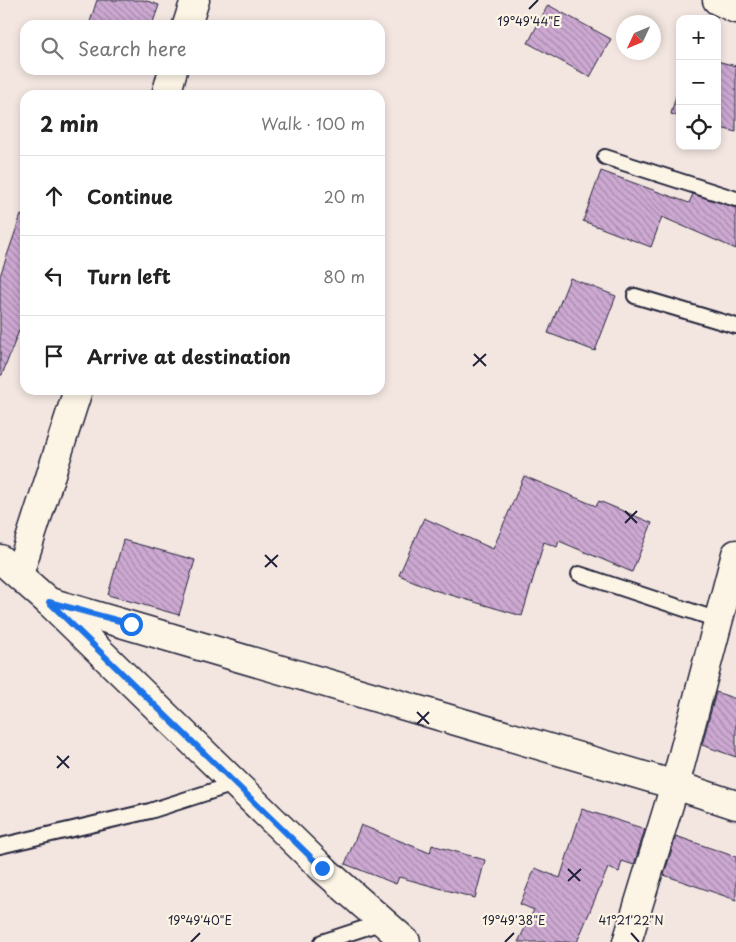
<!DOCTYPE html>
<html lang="en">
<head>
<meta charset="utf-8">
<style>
  :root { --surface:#fff; --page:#f6f6f6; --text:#222; --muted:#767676; --line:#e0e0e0 }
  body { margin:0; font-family:"Playpen Sans",sans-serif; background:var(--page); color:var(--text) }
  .controls { position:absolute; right:15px; top:15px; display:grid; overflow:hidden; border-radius:10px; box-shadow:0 2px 8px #0003 }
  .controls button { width:45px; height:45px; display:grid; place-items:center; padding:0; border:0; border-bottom:1px solid var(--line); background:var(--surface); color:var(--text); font:25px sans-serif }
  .compass { position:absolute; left:616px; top:15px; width:45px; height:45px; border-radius:50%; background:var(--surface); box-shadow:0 2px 8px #0003; rotate:226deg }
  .stop { position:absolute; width:15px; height:15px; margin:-11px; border:4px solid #1a73e8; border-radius:50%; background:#fff }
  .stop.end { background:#1a73e8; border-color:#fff; box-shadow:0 1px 5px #0008 }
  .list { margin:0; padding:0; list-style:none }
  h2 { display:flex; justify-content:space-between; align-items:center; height:65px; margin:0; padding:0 20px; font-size:21px }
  h2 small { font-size:16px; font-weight:400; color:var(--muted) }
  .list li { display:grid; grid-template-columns:32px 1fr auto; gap:15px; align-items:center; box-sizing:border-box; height:80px; padding:0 20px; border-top:1px solid var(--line) }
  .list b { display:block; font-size:19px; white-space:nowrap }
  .list em { font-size:16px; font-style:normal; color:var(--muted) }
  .icon { flex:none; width:28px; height:28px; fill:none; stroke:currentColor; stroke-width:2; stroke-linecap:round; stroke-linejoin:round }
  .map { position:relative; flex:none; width:736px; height:942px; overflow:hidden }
  .search { position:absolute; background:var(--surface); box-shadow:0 2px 8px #0003; left:20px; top:20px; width:365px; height:55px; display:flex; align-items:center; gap:12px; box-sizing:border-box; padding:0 18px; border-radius:15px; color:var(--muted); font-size:19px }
  .panel { position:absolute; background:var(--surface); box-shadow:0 2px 8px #0003; left:20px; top:90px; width:365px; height:305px; border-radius:15px }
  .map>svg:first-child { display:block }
  .building { fill:url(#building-back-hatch); stroke:#22223b }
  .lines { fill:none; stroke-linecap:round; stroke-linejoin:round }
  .service-casing { stroke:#22223b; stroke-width:18 }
  .minor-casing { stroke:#22223b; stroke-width:31 }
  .service { stroke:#fcf5e5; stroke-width:14 }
  .minor { stroke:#fcf5e5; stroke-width:28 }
  .route { stroke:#1a73e8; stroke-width:6 }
  .ticks { fill:none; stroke:#22223b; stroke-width:2 }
  .ticks-label { font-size:12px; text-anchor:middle; fill:#22223b; stroke:#fcf5e5; stroke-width:4.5; stroke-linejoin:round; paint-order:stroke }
</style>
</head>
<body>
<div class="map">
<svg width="736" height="942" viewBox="0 0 736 942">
  <defs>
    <pattern id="building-back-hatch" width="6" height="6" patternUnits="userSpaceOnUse" patternTransform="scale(1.25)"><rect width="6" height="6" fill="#cda9d2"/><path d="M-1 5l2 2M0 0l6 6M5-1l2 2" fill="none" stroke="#a689ac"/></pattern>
  </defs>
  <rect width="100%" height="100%" fill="#f3e6e1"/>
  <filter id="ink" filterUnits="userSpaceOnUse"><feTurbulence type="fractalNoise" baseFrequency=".02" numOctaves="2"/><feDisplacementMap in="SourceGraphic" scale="10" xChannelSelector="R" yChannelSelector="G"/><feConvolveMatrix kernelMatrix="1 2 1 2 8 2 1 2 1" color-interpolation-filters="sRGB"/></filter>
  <g filter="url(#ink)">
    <!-- building -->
    <g class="building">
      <path d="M 97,0 L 144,0 L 159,5 L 152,25 L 89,25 Z"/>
      <path d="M 548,5 L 611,39 L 590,77 L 528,43 Z"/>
      <path d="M 717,61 L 736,66 L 736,132 L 717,127 Z"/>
      <path d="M 680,81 L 680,117 L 671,114 Z"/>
      <path d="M 601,171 L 689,203 L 693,194 L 736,208 L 736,249 L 662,217 L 651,247 L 583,221 Z"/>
      <path d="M 21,215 L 25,216 L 25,315 L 2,375 L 0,375 L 0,276 Z"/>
      <path d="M 570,278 L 616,296 L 595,351 L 548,333 Z"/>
      <path d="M 524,476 L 596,506 L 599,501 L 652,523 L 632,572 L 559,541 L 557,547 L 544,542 L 522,616 L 434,590 L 399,575 L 424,518 L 493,549 Z"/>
      <path d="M 123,540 L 195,560 L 179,615 L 108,595 Z"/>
      <path d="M 716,692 L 736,699 L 736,757 L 702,745 Z"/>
      <path d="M 582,809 L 645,829 L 634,865 L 622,861 L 619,872 L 608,868 L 577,942 L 518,942 L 534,910 L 520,904 L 535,868 L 560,878 Z"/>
      <path d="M 361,825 L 430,853 L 432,845 L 485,860 L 475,898 L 399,877 L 396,884 L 345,864 Z"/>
      <path d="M 676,836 L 736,857 L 736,900 L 664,875 Z"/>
    </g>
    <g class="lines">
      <!-- service casing -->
      <g class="service-casing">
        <g id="service">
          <path d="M 605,157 L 736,199"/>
          <path d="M 635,296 L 736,326"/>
          <path d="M 579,574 L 718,620"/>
          <path d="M 0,846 L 150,811 L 234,784"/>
          <path d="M 322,942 L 383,922"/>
        </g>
      </g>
      <!-- minor casing -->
      <g class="minor-casing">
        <g id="minor">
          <path d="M 717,0 L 736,9"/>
          <path d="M 187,25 L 195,0"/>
          <path d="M 166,95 L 173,70"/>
          <path d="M 0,559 L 49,602 L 322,868 L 406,942"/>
          <path d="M 19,574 L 78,390"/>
          <path d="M 49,602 L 675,785 L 736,805"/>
          <path d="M 627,942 L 675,785 L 736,554"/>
        </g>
      </g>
      <!-- service -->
      <use href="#service" class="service"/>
      <!-- minor -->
      <use href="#minor" class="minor"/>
    </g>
  </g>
  <g class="lines" filter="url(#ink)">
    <!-- route -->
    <path class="route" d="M 131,624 L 49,602 L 322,868"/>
  </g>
  <!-- ticks -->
  <path class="ticks" d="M 529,9 L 538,0M 474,354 L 486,366M 473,366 L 486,354M 625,511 L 637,523M 625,523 L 637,511M 265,555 L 277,567M 265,567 L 278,555M 417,712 L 429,724M 417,724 L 429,712M 57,756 L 69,768M 57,768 L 69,756M 568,869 L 580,881M 568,881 L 581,869M 631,933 L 639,942M 191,942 L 200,933M 505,942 L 514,933"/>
  <g class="ticks-label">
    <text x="529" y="26">19°49'44"E</text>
    <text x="631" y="925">41°21'22"N</text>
    <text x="200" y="925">19°49'40"E</text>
    <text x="514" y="925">19°49'38"E</text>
  </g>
</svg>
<div class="controls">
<button>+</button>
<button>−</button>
<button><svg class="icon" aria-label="locate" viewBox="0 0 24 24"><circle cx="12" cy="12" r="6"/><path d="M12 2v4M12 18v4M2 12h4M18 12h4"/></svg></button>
</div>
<svg class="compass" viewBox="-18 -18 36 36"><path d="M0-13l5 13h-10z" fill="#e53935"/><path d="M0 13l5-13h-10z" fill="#767676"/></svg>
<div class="stop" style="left:131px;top:624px"></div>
<div class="stop end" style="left:322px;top:868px"></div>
<div class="search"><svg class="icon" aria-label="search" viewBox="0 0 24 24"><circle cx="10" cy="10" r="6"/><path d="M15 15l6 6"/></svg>Search here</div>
<section class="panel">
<h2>2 min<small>Walk · 100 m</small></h2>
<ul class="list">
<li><svg class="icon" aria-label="ahead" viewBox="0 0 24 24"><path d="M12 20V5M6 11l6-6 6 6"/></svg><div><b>Continue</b></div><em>20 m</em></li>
<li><svg class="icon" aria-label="left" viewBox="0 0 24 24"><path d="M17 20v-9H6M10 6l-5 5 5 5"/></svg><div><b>Turn left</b></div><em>80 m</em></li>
<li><svg class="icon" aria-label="arrive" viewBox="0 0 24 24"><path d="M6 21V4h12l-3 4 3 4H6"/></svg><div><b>Arrive at destination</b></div></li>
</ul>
</section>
</div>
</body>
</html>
